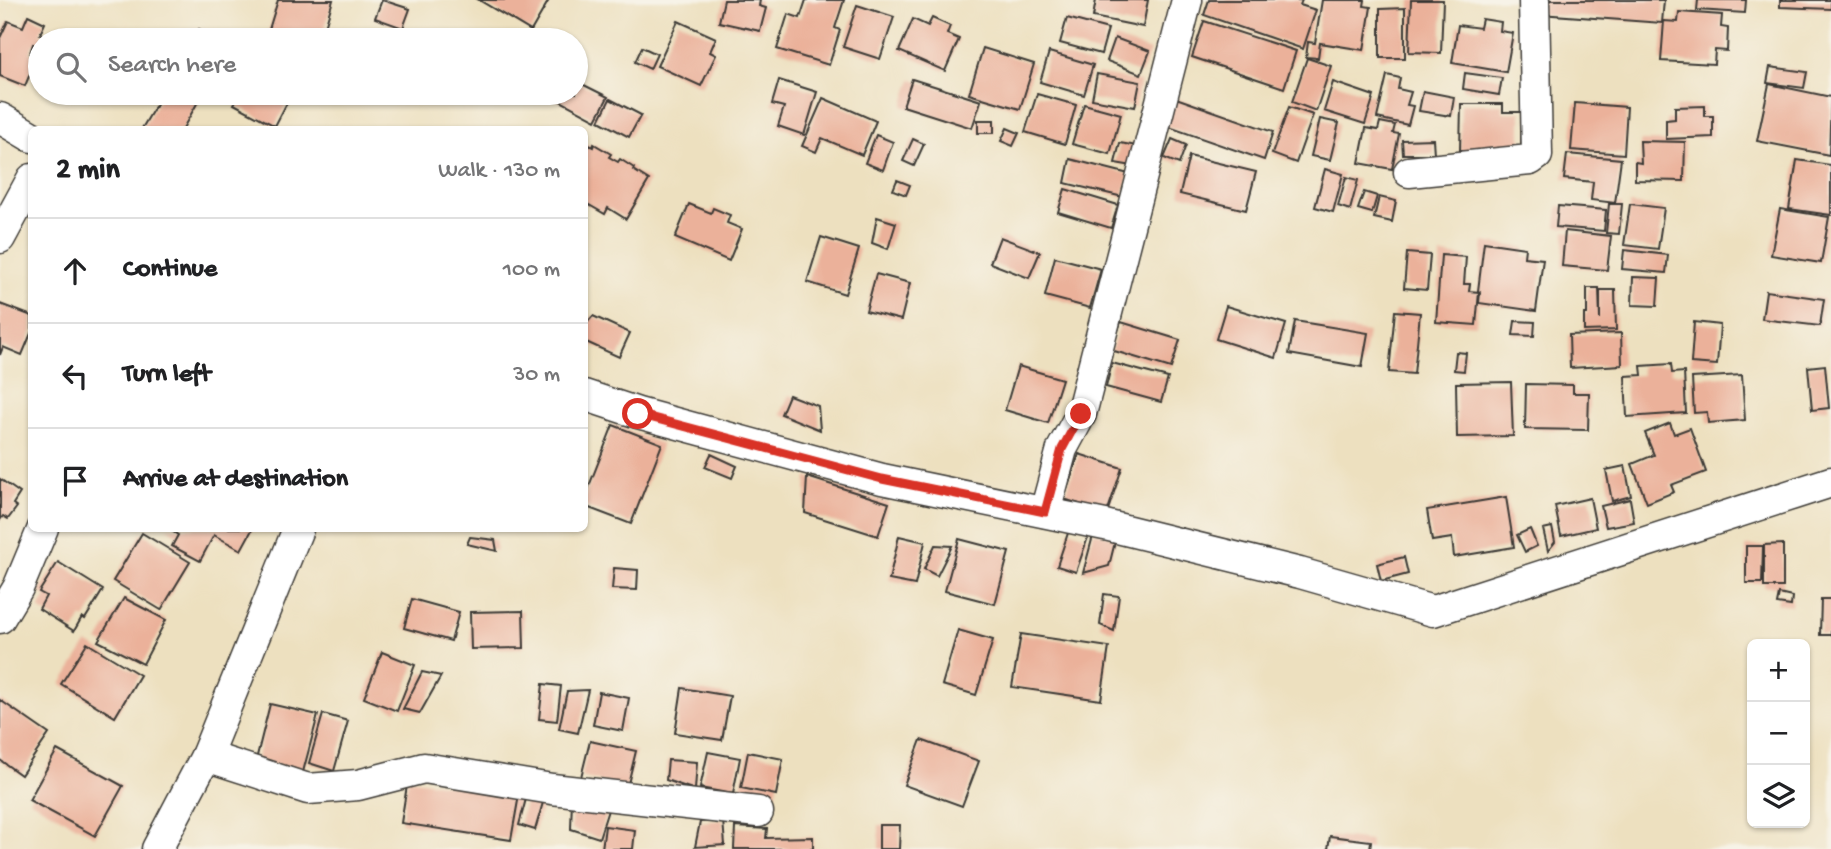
<!DOCTYPE html>
<html lang="en">
<head>
<meta charset="utf-8">
<style>
  :root { --surface:#fff; --page:#f6f6f6; --text:#202124; --muted:#757577; --line:#e0e0e0 }
  body { margin:0; font-family:"Gochi Hand",sans-serif; background:var(--page); color:var(--text) }
  .controls { position:absolute; right:21px; bottom:21px; display:grid; overflow:hidden; border-radius:10px; box-shadow:0 2px 5px #0004 }
  .controls button { width:63px; height:63px; display:grid; place-items:center; padding:0; border:0; border-bottom:2px solid var(--line); background:var(--surface); color:var(--text); font:35px sans-serif }
  .stop { position:absolute; width:21px; height:21px; margin:-16px; border:5px solid #d93025; border-radius:50%; background:#fff }
  .stop.end { background:#d93025; border-color:#fff; box-shadow:0 2px 7px #0008 }
  .list { margin:0; padding:0; list-style:none }
  h2 { display:flex; justify-content:space-between; align-items:center; height:91px; margin:0; padding:0 28px; font-size:30px }
  h2 small { font-size:23px; font-weight:400; color:var(--muted) }
  .list li { display:grid; grid-template-columns:46px 1fr auto; gap:21px; align-items:center; box-sizing:border-box; height:105px; padding:0 28px; border-top:2px solid var(--line) }
  .list b { display:block; font-size:26px; white-space:nowrap }
  .list em { font-size:23px; font-style:normal; color:var(--muted) }
  .icon { flex:none; width:38px; height:38px; fill:none; stroke:currentColor; stroke-width:2; stroke-linecap:round; stroke-linejoin:round }
  .map { position:relative; flex:none; width:1831px; height:849px; overflow:hidden }
  .search { position:absolute; background:var(--surface); box-shadow:0 2px 5px #0004; left:28px; top:28px; width:560px; height:77px; display:flex; align-items:center; gap:18px; box-sizing:border-box; padding:0 24px; border-radius:38px; color:var(--muted); font-size:26px }
  .panel { position:absolute; background:var(--surface); box-shadow:0 2px 5px #0004; left:28px; top:126px; width:560px; height:406px; border-radius:10px }
  .map>svg:first-child { display:block }
  .building { fill:#ebb19a }
  .lines { fill:none; stroke-linecap:round; stroke-linejoin:round }
  .minor-casing { stroke:#3b3934; stroke-width:33 }
  .minor { stroke:#fff; stroke-width:30 }
  .route { stroke:#d93025; stroke-width:9 }
</style>
</head>
<body>
<div class="map">
<svg width="1831" height="849" viewBox="0 0 1831 849">
  <rect width="100%" height="100%" fill="#f7f3e8"/>
  <filter id="ink" filterUnits="userSpaceOnUse"><feTurbulence type="fractalNoise" baseFrequency=".0143" numOctaves="2"/><feDisplacementMap in="SourceGraphic" scale="14" xChannelSelector="R" yChannelSelector="G"/><feConvolveMatrix kernelMatrix="1 2 1 2 8 2 1 2 1" color-interpolation-filters="sRGB"/></filter>
  <filter id="wash" filterUnits="userSpaceOnUse"><feTurbulence type="fractalNoise" baseFrequency=".00686" numOctaves="4" result="noise"/><feDisplacementMap in="SourceGraphic" scale="28" xChannelSelector="R" yChannelSelector="G"/><feGaussianBlur stdDeviation="1.57" result="paint"/><feColorMatrix in="noise" values="0 0 0 0 0 0 0 0 0 0 0 0 0 0 0 0 0 1.4 0 .05"/><feComposite in="paint" operator="in"/></filter>
  <g filter="url(#wash)">
    <rect width="100%" height="100%" fill="#ede0bf"/>
    <g id="blocks">
      <!-- building -->
      <g class="building">
        <path d="M 278,0 L 333,0 L 321,40 L 283,40 L 267,36 Z"/>
        <path d="M 382,0 L 410,9 L 403,28 L 375,18 Z"/>
        <path d="M 479,0 L 549,0 L 531,31 Z"/>
        <path d="M 724,0 L 760,0 L 759,6 L 766,8 L 760,31 L 719,22 Z"/>
        <path d="M 806,0 L 844,0 L 835,28 L 840,30 L 829,65 L 777,49 L 788,14 L 800,18 Z"/>
        <path d="M 1096,0 L 1148,0 L 1143,27 L 1093,17 Z"/>
        <path d="M 1209,0 L 1302,0 L 1300,5 L 1316,10 L 1303,49 L 1204,15 Z"/>
        <path d="M 1322,0 L 1365,0 L 1364,6 L 1371,7 L 1364,50 L 1320,43 L 1318,58 L 1306,57 L 1308,42 L 1315,43 Z"/>
        <path d="M 1411,0 L 1443,0 L 1441,53 L 1409,52 Z"/>
        <path d="M 1541,0 L 1664,0 L 1662,23 L 1540,14 Z"/>
        <path d="M 1698,0 L 1746,0 L 1745,13 L 1697,10 Z"/>
        <path d="M 1780,0 L 1831,0 L 1831,9 L 1780,7 Z"/>
        <path d="M 857,5 L 894,17 L 880,59 L 843,47 Z"/>
        <path d="M 1405,8 L 1405,58 L 1380,58 L 1380,9 Z"/>
        <path d="M 1679,12 L 1722,15 L 1721,27 L 1728,28 L 1727,51 L 1715,50 L 1714,64 L 1661,61 L 1664,21 L 1678,22 Z"/>
        <path d="M 28,15 L 45,23 L 40,34 L 46,36 L 44,40 L 40,40 L 40,46 L 33,44 L 30,53 L 37,57 L 25,86 L 0,76 L 0,38 L 8,21 L 23,27 Z"/>
        <path d="M 932,18 L 950,26 L 947,34 L 959,39 L 945,71 L 899,51 L 913,19 L 928,26 Z"/>
        <path d="M 1067,18 L 1108,29 L 1101,54 L 1060,43 Z"/>
        <path d="M 1482,19 L 1501,22 L 1500,31 L 1513,33 L 1506,72 L 1452,63 L 1458,25 L 1480,28 Z"/>
        <path d="M 678,21 L 716,38 L 710,52 L 716,55 L 701,86 L 657,66 Z"/>
        <path d="M 1204,21 L 1296,51 L 1284,88 L 1192,57 Z"/>
        <path d="M 199,29 L 219,40 L 192,40 Z"/>
        <path d="M 1115,38 L 1150,51 L 1141,74 L 1107,61 Z"/>
        <path d="M 642,47 L 657,54 L 650,69 L 635,62 Z"/>
        <path d="M 983,48 L 1034,64 L 1020,109 L 969,94 Z"/>
        <path d="M 1049,52 L 1093,65 L 1084,95 L 1040,82 Z"/>
        <path d="M 1307,58 L 1331,66 L 1316,111 L 1292,102 Z"/>
        <path d="M 1770,67 L 1807,72 L 1804,88 L 1767,83 Z"/>
        <path d="M 1465,73 L 1502,78 L 1499,95 L 1463,89 Z"/>
        <path d="M 1097,74 L 1140,82 L 1135,107 L 1092,99 Z"/>
        <path d="M 1387,75 L 1400,78 L 1398,89 L 1411,92 L 1407,105 L 1413,106 L 1408,125 L 1377,118 Z"/>
        <path d="M 912,79 L 981,101 L 972,128 L 903,106 Z"/>
        <path d="M 779,80 L 817,92 L 804,135 L 778,126 L 784,107 L 772,104 Z"/>
        <path d="M 576,81 L 608,97 L 596,120 L 551,96 L 553,93 L 576,93 Z"/>
        <path d="M 1333,82 L 1374,96 L 1365,124 L 1324,111 Z"/>
        <path d="M 1769,84 L 1831,97 L 1829,155 L 1757,141 Z"/>
        <path d="M 1423,91 L 1454,97 L 1451,116 L 1419,111 Z"/>
        <path d="M 163,93 L 203,93 L 182,130 L 141,130 Z"/>
        <path d="M 240,93 L 292,93 L 275,126 L 234,104 Z"/>
        <path d="M 1037,94 L 1076,105 L 1065,144 L 1025,132 Z"/>
        <path d="M 823,98 L 876,121 L 862,155 L 822,138 L 816,152 L 802,146 Z"/>
        <path d="M 1176,98 L 1273,132 L 1264,160 L 1166,126 Z"/>
        <path d="M 610,99 L 641,115 L 629,137 L 599,121 Z"/>
        <path d="M 1575,103 L 1627,107 L 1624,154 L 1571,150 Z"/>
        <path d="M 1084,104 L 1121,114 L 1110,154 L 1072,144 Z"/>
        <path d="M 1461,104 L 1503,104 L 1503,112 L 1521,112 L 1521,153 L 1460,152 Z"/>
        <path d="M 1705,106 L 1705,116 L 1713,116 L 1713,137 L 1666,139 L 1666,120 L 1675,119 L 1675,107 Z"/>
        <path d="M 1289,107 L 1313,115 L 1296,163 L 1272,154 Z"/>
        <path d="M 1320,119 L 1339,123 L 1330,160 L 1311,156 Z"/>
        <rect x="978" y="120" width="16" height="13"/>
        <path d="M 1380,122 L 1395,125 L 1393,133 L 1399,134 L 1392,169 L 1359,163 L 1366,128 L 1378,130 Z"/>
        <path d="M 1007,128 L 1019,133 L 1013,146 L 1001,141 Z"/>
        <path d="M 876,135 L 893,142 L 883,170 L 865,163 Z"/>
        <path d="M 913,139 L 924,144 L 914,166 L 903,161 Z"/>
        <path d="M 1172,139 L 1186,145 L 1179,164 L 1164,158 Z"/>
        <path d="M 1433,139 L 1434,154 L 1403,154 L 1402,140 Z"/>
        <path d="M 1640,141 L 1685,142 L 1684,181 L 1635,180 L 1635,162 L 1641,163 Z"/>
        <path d="M 1120,143 L 1137,146 L 1133,166 L 1115,163 Z"/>
        <path d="M 587,144 L 593,147 L 594,144 L 611,154 L 609,157 L 618,162 L 620,159 L 634,168 L 633,170 L 649,180 L 626,219 L 608,208 L 605,214 L 584,202 L 584,148 Z"/>
        <path d="M 1567,154 L 1621,159 L 1615,203 L 1591,200 L 1593,182 L 1564,179 Z"/>
        <path d="M 1189,156 L 1256,172 L 1246,210 L 1180,194 Z"/>
        <path d="M 1070,159 L 1129,174 L 1123,197 L 1065,183 Z"/>
        <path d="M 1797,160 L 1831,165 L 1831,215 L 1789,209 Z"/>
        <path d="M 1325,169 L 1343,174 L 1333,212 L 1315,207 Z"/>
        <path d="M 1346,177 L 1358,180 L 1350,210 L 1338,206 Z"/>
        <path d="M 897,180 L 910,185 L 906,195 L 893,190 Z"/>
        <path d="M 1065,189 L 1118,205 L 1111,228 L 1058,212 Z"/>
        <path d="M 1364,192 L 1377,196 L 1372,213 L 1358,209 Z"/>
        <path d="M 1379,197 L 1396,201 L 1392,222 L 1374,218 Z"/>
        <path d="M 689,204 L 711,213 L 713,208 L 730,215 L 727,223 L 742,229 L 729,261 L 675,238 Z"/>
        <path d="M 1609,204 L 1622,204 L 1619,234 L 1606,233 Z"/>
        <path d="M 1630,204 L 1664,208 L 1658,249 L 1624,245 Z"/>
        <path d="M 1558,206 L 1606,210 L 1604,231 L 1556,227 Z"/>
        <path d="M 1780,209 L 1829,217 L 1821,263 L 1771,255 Z"/>
        <path d="M 877,217 L 896,223 L 888,249 L 872,243 Z"/>
        <path d="M 1565,231 L 1611,236 L 1607,270 L 1562,266 Z"/>
        <path d="M 821,237 L 859,249 L 845,294 L 807,282 Z"/>
        <path d="M 1000,237 L 1040,252 L 1029,278 L 990,263 Z"/>
        <path d="M 1484,242 L 1525,248 L 1524,257 L 1543,259 L 1536,311 L 1479,303 L 1480,292 L 1478,291 Z"/>
        <path d="M 1624,250 L 1668,255 L 1666,273 L 1622,269 Z"/>
        <path d="M 1407,253 L 1430,255 L 1427,290 L 1404,288 Z"/>
        <path d="M 1441,255 L 1466,257 L 1464,284 L 1470,284 L 1469,291 L 1479,292 L 1476,325 L 1436,322 Z"/>
        <path d="M 1055,257 L 1101,269 L 1090,308 L 1045,296 Z"/>
        <path d="M 876,274 L 910,283 L 901,320 L 866,311 Z"/>
        <path d="M 1633,277 L 1659,278 L 1657,306 L 1632,305 Z"/>
        <path d="M 1587,288 L 1599,288 L 1600,319 L 1600,290 L 1615,290 L 1616,330 L 1584,331 L 1584,314 L 1587,314 Z"/>
        <path d="M 1766,291 L 1824,299 L 1820,326 L 1762,319 Z"/>
        <path d="M 0,304 L 32,316 L 32,331 L 22,355 L 3,347 L 0,355 Z"/>
        <path d="M 1226,306 L 1286,324 L 1276,358 L 1216,339 Z"/>
        <path d="M 1395,311 L 1420,313 L 1414,374 L 1389,372 Z"/>
        <path d="M 593,316 L 630,333 L 619,357 L 584,341 L 584,326 Z"/>
        <path d="M 1295,321 L 1368,333 L 1362,367 L 1289,354 Z"/>
        <path d="M 1515,321 L 1535,322 L 1534,336 L 1513,335 Z"/>
        <path d="M 1121,322 L 1180,340 L 1171,368 L 1111,350 Z"/>
        <path d="M 1694,322 L 1720,325 L 1717,365 L 1691,363 Z"/>
        <path d="M 1621,333 L 1622,365 L 1570,368 L 1569,335 Z"/>
        <path d="M 1456,352 L 1466,353 L 1464,371 L 1454,370 Z"/>
        <path d="M 1112,363 L 1168,378 L 1161,402 L 1106,387 Z"/>
        <path d="M 1671,364 L 1672,373 L 1684,372 L 1686,413 L 1627,417 L 1625,376 L 1642,375 L 1641,366 Z"/>
        <path d="M 1825,365 L 1829,408 L 1812,410 L 1808,367 Z"/>
        <path d="M 1018,366 L 1062,379 L 1048,423 L 1005,410 Z"/>
        <path d="M 1742,375 L 1745,420 L 1708,423 L 1707,412 L 1694,413 L 1692,378 Z"/>
        <path d="M 1511,382 L 1513,436 L 1457,437 L 1456,383 Z"/>
        <path d="M 1526,384 L 1573,385 L 1573,393 L 1589,393 L 1588,430 L 1525,429 Z"/>
        <path d="M 789,395 L 818,406 L 820,430 L 781,414 Z"/>
        <path d="M 1670,423 L 1674,434 L 1690,428 L 1706,472 L 1671,485 L 1674,492 L 1647,503 L 1632,464 L 1654,455 L 1645,433 Z"/>
        <path d="M 613,425 L 662,444 L 631,524 L 584,506 L 584,499 Z"/>
        <path d="M 711,454 L 737,466 L 732,478 L 705,467 Z"/>
        <path d="M 1079,454 L 1122,468 L 1107,513 L 1064,499 Z"/>
        <path d="M 1625,466 L 1631,496 L 1612,501 L 1606,470 Z"/>
        <path d="M 807,477 L 889,503 L 878,536 L 805,513 Z"/>
        <path d="M 0,479 L 20,493 L 13,504 L 17,507 L 8,519 L 3,516 L 0,520 Z"/>
        <path d="M 1506,497 L 1514,547 L 1454,557 L 1452,538 L 1432,541 L 1427,510 Z"/>
        <path d="M 1590,498 L 1596,528 L 1561,536 L 1555,506 Z"/>
        <path d="M 1630,499 L 1634,522 L 1606,527 L 1601,506 Z"/>
        <path d="M 1552,527 L 1555,542 L 1548,551 L 1543,529 Z"/>
        <path d="M 167,528 L 253,528 L 241,550 L 214,535 L 200,561 L 172,546 L 178,535 Z"/>
        <path d="M 1530,529 L 1537,546 L 1525,552 L 1517,535 Z"/>
        <path d="M 1069,530 L 1088,537 L 1076,572 L 1057,566 Z"/>
        <path d="M 1094,532 L 1116,538 L 1109,566 L 1083,573 Z"/>
        <path d="M 142,533 L 190,562 L 161,610 L 113,581 Z"/>
        <path d="M 899,536 L 925,542 L 915,585 L 889,580 Z"/>
        <path d="M 470,537 L 495,540 L 497,551 L 467,544 Z"/>
        <path d="M 959,539 L 1009,552 L 995,604 L 945,591 Z"/>
        <path d="M 1783,544 L 1783,587 L 1764,587 L 1764,545 Z"/>
        <path d="M 935,545 L 952,546 L 937,576 L 924,569 Z"/>
        <path d="M 1746,546 L 1763,546 L 1762,583 L 1746,583 Z"/>
        <path d="M 1404,557 L 1408,574 L 1381,581 L 1377,564 Z"/>
        <path d="M 58,562 L 103,590 L 85,619 L 82,617 L 74,631 L 39,609 L 46,596 L 39,592 Z"/>
        <path d="M 614,568 L 638,570 L 637,590 L 612,589 Z"/>
        <path d="M 1104,594 L 1119,596 L 1114,631 L 1100,625 Z"/>
        <path d="M 1779,594 L 1792,597 L 1791,606 L 1777,604 Z"/>
        <path d="M 124,598 L 166,620 L 143,664 L 98,641 Z"/>
        <path d="M 412,599 L 459,612 L 451,641 L 404,628 Z"/>
        <path d="M 1821,599 L 1831,599 L 1831,635 L 1820,635 Z"/>
        <path d="M 523,611 L 524,648 L 471,649 L 470,612 Z"/>
        <path d="M 958,630 L 993,640 L 976,695 L 942,685 Z"/>
        <path d="M 1021,634 L 1109,647 L 1101,700 L 1012,687 Z"/>
        <path d="M 87,643 L 140,675 L 115,717 L 61,684 Z"/>
        <path d="M 382,652 L 415,665 L 397,711 L 364,698 Z"/>
        <path d="M 422,672 L 441,676 L 420,713 L 403,709 Z"/>
        <path d="M 543,684 L 561,686 L 557,721 L 539,719 Z"/>
        <path d="M 682,688 L 730,696 L 722,740 L 675,733 Z"/>
        <path d="M 588,690 L 578,733 L 559,729 L 567,691 Z"/>
        <path d="M 599,692 L 629,698 L 623,731 L 593,725 Z"/>
        <path d="M 0,700 L 49,734 L 21,775 L 0,760 Z"/>
        <path d="M 270,704 L 318,715 L 303,772 L 256,760 Z"/>
        <path d="M 323,714 L 348,721 L 334,771 L 309,763 Z"/>
        <path d="M 921,740 L 979,761 L 962,806 L 904,785 Z"/>
        <path d="M 590,741 L 636,751 L 627,788 L 581,777 Z"/>
        <path d="M 57,750 L 123,786 L 95,836 L 29,800 Z"/>
        <path d="M 708,752 L 740,758 L 733,794 L 700,788 Z"/>
        <path d="M 748,752 L 783,759 L 776,795 L 741,788 Z"/>
        <path d="M 668,760 L 697,762 L 695,790 L 666,780 Z"/>
        <path d="M 408,779 L 519,795 L 511,840 L 401,823 Z"/>
        <path d="M 527,795 L 544,799 L 535,830 L 519,825 Z"/>
        <path d="M 572,799 L 608,810 L 599,838 L 571,829 Z"/>
        <path d="M 723,820 L 725,845 L 695,847 L 700,822 Z"/>
        <path d="M 879,825 L 900,825 L 899,849 L 879,849 Z"/>
        <path d="M 605,826 L 635,830 L 633,849 L 602,849 Z"/>
        <path d="M 735,827 L 767,829 L 766,838 L 813,837 L 813,849 L 734,849 Z"/>
        <path d="M 1330,836 L 1371,841 L 1370,849 L 1328,849 Z"/>
      </g>
    </g>
  </g>
  <g filter="url(#ink)">
    <use href="#blocks" fill-opacity="0" stroke="#3b3934" stroke-width="2"/>
    <g class="lines">
      <!-- minor casing -->
      <g class="minor-casing">
        <g id="minor">
          <path d="M 0,118 L 32,137"/>
          <path d="M 1409,172 L 1530,160 L 1537,155 L 1534,0"/>
          <path d="M 0,238 L 32,179"/>
          <path d="M 584,395 L 638,413 L 882,479 L 1105,525 L 1300,573 L 1433,611 L 1831,482"/>
          <path d="M 1045,512 L 1062,449 L 1081,414 L 1187,0"/>
          <path d="M 0,618 L 18,588 L 43,528"/>
          <path d="M 206,756 L 308,789 L 358,785 L 424,768 L 552,789 L 758,812"/>
          <path d="M 157,849 L 206,756 L 298,529"/>
        </g>
      </g>
      <!-- minor -->
      <use href="#minor" class="minor"/>
    </g>
  </g>
  <g class="lines" filter="url(#ink)">
    <!-- route -->
    <path class="route" d="M 638,414 L 882,479 L 1045,512 L 1062,449 L 1081,414"/>
  </g>
</svg>
<div class="controls">
<button>+</button>
<button>−</button>
<button><svg class="icon" aria-label="layers" viewBox="0 0 24 24"><path d="M12 4l9 5-9 5-9-5zM3 14l9 5 9-5"/></svg></button>
</div>
<div class="stop" style="left:638px;top:414px"></div>
<div class="stop end" style="left:1081px;top:414px"></div>
<div class="search"><svg class="icon" aria-label="search" viewBox="0 0 24 24"><circle cx="10" cy="10" r="6"/><path d="M15 15l6 6"/></svg>Search here</div>
<section class="panel">
<h2>2 min<small>Walk · 130 m</small></h2>
<ul class="list">
<li><svg class="icon" aria-label="ahead" viewBox="0 0 24 24"><path d="M12 20V5M6 11l6-6 6 6"/></svg><div><b>Continue</b></div><em>100 m</em></li>
<li><svg class="icon" aria-label="left" viewBox="0 0 24 24"><path d="M17 20v-9H6M10 6l-5 5 5 5"/></svg><div><b>Turn left</b></div><em>30 m</em></li>
<li><svg class="icon" aria-label="arrive" viewBox="0 0 24 24"><path d="M6 21V4h12l-3 4 3 4H6"/></svg><div><b>Arrive at destination</b></div></li>
</ul>
</section>
</div>
</body>
</html>
